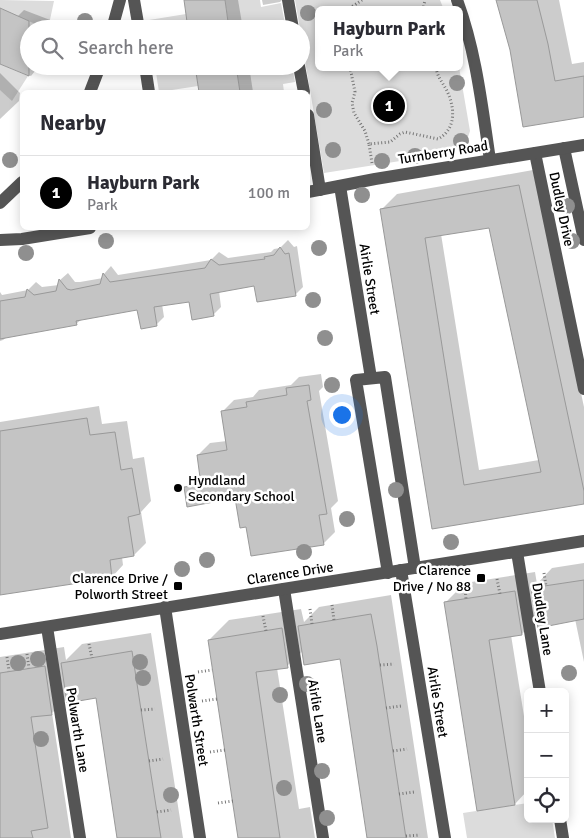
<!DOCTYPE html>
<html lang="en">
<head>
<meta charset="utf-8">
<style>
  :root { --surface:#fff; --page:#f2f2f3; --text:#2b2b33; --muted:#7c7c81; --line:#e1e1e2; --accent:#000 }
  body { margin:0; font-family:Signika,sans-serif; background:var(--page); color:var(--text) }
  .controls { position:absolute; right:15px; bottom:15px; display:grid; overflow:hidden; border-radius:8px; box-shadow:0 2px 12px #0003 }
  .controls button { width:45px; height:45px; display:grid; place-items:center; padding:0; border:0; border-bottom:1px solid var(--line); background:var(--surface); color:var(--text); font:25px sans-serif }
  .you { position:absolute; left:341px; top:414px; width:18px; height:18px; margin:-12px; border:4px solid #fff; border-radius:50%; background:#1a73e8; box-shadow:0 0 0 8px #1a73e833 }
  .badge { display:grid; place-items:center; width:32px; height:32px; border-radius:50%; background:var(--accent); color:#fff; font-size:16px; font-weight:700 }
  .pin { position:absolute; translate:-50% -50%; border:2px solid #fff; box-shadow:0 1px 5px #0006 }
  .popup { position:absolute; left:315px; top:6px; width:148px; height:65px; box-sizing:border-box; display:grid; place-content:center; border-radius:8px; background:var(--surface); filter:drop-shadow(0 1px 4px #0005); font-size:16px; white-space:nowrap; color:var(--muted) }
  .popup b { font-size:19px; color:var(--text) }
  .popup::after { content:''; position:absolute; left:50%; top:100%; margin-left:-10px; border:10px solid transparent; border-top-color:var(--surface) }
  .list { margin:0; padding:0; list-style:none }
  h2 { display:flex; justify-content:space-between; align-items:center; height:65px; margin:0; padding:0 20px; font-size:21px }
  h2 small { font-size:16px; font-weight:400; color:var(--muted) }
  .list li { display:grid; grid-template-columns:32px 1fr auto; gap:15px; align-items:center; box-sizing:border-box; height:75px; padding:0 20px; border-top:1px solid var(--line) }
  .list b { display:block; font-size:19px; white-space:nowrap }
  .list p { margin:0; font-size:16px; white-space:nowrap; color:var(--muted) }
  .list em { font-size:16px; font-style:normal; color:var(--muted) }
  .icon { flex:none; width:28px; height:28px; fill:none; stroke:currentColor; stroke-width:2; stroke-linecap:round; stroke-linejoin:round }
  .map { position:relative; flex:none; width:584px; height:838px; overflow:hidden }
  .search { position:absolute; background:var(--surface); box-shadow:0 2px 12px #0003; left:20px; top:20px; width:290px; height:55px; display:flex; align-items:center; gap:12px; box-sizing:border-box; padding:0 18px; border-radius:28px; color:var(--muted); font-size:19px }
  .panel { position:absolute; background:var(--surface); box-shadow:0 2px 12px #0003; left:20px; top:90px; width:290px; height:140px; border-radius:8px }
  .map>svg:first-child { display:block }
  .green { fill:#dcdcdc }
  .shadow { fill:#0003; fill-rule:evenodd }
  .building { fill:#c4c4c4; stroke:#999; fill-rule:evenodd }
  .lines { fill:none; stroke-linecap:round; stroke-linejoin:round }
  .path { stroke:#777; stroke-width:3; stroke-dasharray:1 2.5; stroke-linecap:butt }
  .minor { stroke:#555; stroke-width:12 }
  .tree { fill:#8f8f8f }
  .poi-dot { fill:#000; stroke:#fff; stroke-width:2 }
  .labels { text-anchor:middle; stroke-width:5; stroke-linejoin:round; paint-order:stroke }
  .street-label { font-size:14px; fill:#000; stroke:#fff }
  .poi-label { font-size:14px; fill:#000; stroke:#fff; text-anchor:end }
</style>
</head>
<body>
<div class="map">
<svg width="584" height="838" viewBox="0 0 584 838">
  <rect width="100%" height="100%" fill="#fff"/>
  <!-- green -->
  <g class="green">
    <path d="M 0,0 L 54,1 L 48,29 L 16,16 L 0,27 Z"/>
    <path d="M 225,0 L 260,0 L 261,7 L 281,3 L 286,29 L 229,29 Z"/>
    <path d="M 295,0 L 440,0 L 444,10 L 319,10 L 319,67 L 459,67 L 470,131 L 467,140 L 451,153 L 324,173 L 301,37 L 301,29 L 300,29 Z"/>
    <path d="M 186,14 L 188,29 L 150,29 L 149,20 Z"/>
    <path d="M 0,64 L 28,76 L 12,101 L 0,90 Z"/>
    <path d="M 155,66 L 195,66 L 198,86 L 159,92 Z"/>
    <path d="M 236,66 L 292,66 L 295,82 L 283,84 L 284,92 L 240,92 Z"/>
    <path d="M 528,803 L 528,819 L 552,819 L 555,838 L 467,838 L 463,813 Z"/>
  </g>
  <!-- shadow -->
  <g class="shadow">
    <path d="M 185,0 L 238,0 L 243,29 L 189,29 Z"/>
    <path d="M 262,0 L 282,0 L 280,2 L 263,5 Z"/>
    <path d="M 498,0 L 559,0 L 572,64 L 584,62 L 584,115 L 511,50 Z"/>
    <path d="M 24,10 L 58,23 L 55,29 L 29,29 L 29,66 L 39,66 L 31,76 L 0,63 L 0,17 L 16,18 Z"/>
    <path d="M 196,66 L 249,66 L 253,92 L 200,92 Z"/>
    <path d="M 0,73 L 20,93 L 19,101 L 0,119 Z"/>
    <path d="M 533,170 L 584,407 L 584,503 L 434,528 L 382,209 L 397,194 ZM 490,226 L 539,460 L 479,470 L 441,234 Z"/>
    <path d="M 288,240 L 294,247 L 297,246 L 303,287 L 295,295 L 255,285 L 219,291 L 221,307 L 213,315 L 190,300 L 162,304 L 164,317 L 156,325 L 138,309 L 82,319 L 76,324 L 7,337 L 3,340 L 0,341 L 0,292 L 2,295 L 28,290 L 36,282 L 42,287 L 59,285 L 60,280 L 68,273 L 75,282 L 80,282 L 103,278 L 104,274 L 111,266 L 118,275 L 211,260 L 219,252 L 228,258 L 271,252 L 274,249 L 280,248 Z"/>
    <path d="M 321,374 L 323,387 L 319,391 L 338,501 L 331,508 L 335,532 L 323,544 L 236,497 L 186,488 L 198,476 L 201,475 L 198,455 L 210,443 L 227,441 L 222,412 L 234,400 L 253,397 L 259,390 L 291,385 L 299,377 Z"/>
    <path d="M 99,406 L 102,424 L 127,421 L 133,459 L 144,457 L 151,501 L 141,512 L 146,543 L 134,555 L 122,557 L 123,565 L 112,577 L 0,594 L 0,422 Z"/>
    <path d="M 584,563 L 584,662 L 575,619 L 537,618 L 522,634 L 511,635 L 528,741 L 528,790 L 515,804 L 445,603 L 465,583 L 535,572 L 537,584 L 552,568 Z"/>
    <path d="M 391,595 L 428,838 L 369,838 L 341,658 L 303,651 L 287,666 L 277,668 L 299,809 L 310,807 L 315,838 L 239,838 L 209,640 L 229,620 L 301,609 L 304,622 L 319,607 Z"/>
    <path d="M 151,633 L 183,838 L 119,838 L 97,697 L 68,698 L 52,713 L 71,838 L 0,838 L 0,657 L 64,647 L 66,660 L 82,644 Z"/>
  </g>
  <!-- building -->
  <g class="building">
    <path d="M 184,0 L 225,0 L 229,29 L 188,29 Z"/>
    <path d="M 496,0 L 537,0 L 548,44 L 555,81 L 584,76 L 584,117 L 523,127 L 510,50 Z"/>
    <path d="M 0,8 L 29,21 L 29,76 L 0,64 Z"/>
    <path d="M 195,66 L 236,66 L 240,92 L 199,92 Z"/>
    <path d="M 519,185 L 584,491 L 584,504 L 432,529 L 380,209 ZM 489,228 L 541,472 L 464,485 L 425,238 Z"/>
    <path d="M 280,247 L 285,254 L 289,253 L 296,296 L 257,302 L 254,286 L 210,294 L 214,316 L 192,320 L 189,302 L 154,307 L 157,326 L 141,329 L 137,310 L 76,321 L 77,325 L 0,339 L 0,301 L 25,297 L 27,289 L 34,295 L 56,291 L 59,279 L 67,289 L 71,290 L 100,284 L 103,273 L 110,282 L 205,268 L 211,259 L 219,265 L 265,259 L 264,257 L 274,255 Z"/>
    <path d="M 309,385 L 311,400 L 307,401 L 327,514 L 319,515 L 324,545 L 251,556 L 246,527 L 240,528 L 235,498 L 187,507 L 184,487 L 201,485 L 197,455 L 227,450 L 221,411 L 247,407 L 246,402 L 287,395 L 286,388 Z"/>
    <path d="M 87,418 L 90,435 L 115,432 L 121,470 L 132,468 L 140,514 L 128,517 L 134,556 L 110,560 L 112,578 L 0,595 L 0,431 Z"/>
    <path d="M 584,580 L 584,619 L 538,628 L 531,588 Z"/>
    <path d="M 515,591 L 522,635 L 489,640 L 515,805 L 477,811 L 444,602 Z"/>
    <path d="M 371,614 L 377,646 L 406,838 L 367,838 L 340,659 L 304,665 L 298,626 Z"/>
    <path d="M 282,628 L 288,668 L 256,672 L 280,838 L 238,838 L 208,640 Z"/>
    <path d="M 132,651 L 145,736 L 161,838 L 117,838 L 96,698 L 67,703 L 61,663 Z"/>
    <path d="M 45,666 L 52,715 L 31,717 L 48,828 L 31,831 L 33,838 L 0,838 L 0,673 Z"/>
  </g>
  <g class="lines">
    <!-- path -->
    <g class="path">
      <path d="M 352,10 L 353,6 L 362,0"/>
      <path d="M 423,10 L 425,0"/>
      <path d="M 350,67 L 355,92 L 352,103 L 354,113 L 365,131 L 369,144"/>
      <path d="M 372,163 L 369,144 L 390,142 L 400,134 L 405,132 L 438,139 C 457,129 455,106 446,89 C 442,82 437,76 436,67"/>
      <path d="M 544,573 L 546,586"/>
      <path d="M 497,579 L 500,594"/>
      <path d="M 465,587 L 466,599"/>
      <path d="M 332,605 L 334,620"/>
      <path d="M 310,609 L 312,624"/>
      <path d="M 263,616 L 266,631"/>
      <path d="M 89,644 L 92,658"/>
      <path d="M 27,654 L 29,668"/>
      <path d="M 7,657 L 9,671"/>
      <path d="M 380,665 L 394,664"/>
      <path d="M 198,672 L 212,670"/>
      <path d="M 202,701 L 217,699"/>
      <path d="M 386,708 L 401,706"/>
      <path d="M 141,710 L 155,709"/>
      <path d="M 393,751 L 407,749"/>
      <path d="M 210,752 L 225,750"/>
      <path d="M 149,761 L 163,759"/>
      <path d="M 399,794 L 414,792"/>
      <path d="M 218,803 L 233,801"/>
      <path d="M 157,812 L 171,810"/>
      <path d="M 406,836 L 420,835"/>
    </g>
    <!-- minor -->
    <g class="minor">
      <path d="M 134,0 L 139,29"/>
      <path d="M 288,0 L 293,29"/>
      <path d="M 457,0 C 476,51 482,106 490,160"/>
      <path d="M 112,29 L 120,0"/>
      <path d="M 145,66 L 149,92"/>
      <path d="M 299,66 L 304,92"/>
      <path d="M 90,92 L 100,66"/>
      <path d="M 308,115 L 320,190"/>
      <path d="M 564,148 L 584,240"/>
      <path d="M 535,153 L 584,389"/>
      <path d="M 340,186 L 371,378"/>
      <path d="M 308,192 L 375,179 L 584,145"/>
      <path d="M 0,203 L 22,182"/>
      <path d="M 0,240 L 22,239 L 90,228"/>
      <path d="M 517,552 L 540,692"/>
      <path d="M 401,570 L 445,838"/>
      <path d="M 388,573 L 356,380 L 385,377 L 415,568"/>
      <path d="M 284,589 L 323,838"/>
      <path d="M 165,607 L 200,838"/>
      <path d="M 47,627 L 80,838"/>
      <path d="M 0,634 L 584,541"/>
      <path d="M 560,819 L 563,838"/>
    </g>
  </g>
  <!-- trees -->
  <g class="tree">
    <circle cx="308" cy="13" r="8"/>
    <circle cx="85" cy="21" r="8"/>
    <circle cx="457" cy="83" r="8"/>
    <circle cx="324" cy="110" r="8"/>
    <circle cx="461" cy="141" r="8"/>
    <circle cx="333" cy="150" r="8"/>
    <circle cx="415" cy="156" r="8"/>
    <circle cx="10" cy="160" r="8"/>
    <circle cx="382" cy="161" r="8"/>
    <circle cx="362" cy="195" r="8"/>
    <circle cx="567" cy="206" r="8"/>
    <circle cx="106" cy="241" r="8"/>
    <circle cx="572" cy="241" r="8"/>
    <circle cx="319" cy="248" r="8"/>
    <circle cx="26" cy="253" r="8"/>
    <circle cx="313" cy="300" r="8"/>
    <circle cx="325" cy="338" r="8"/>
    <circle cx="332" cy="385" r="8"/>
    <circle cx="339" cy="417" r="8"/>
    <circle cx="396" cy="490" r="8"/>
    <circle cx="347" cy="519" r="8"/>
    <circle cx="451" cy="542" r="8"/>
    <circle cx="304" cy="552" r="8"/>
    <circle cx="207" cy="560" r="8"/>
    <circle cx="182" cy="569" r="8"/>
    <circle cx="38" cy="659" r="8"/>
    <circle cx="140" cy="662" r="8"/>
    <circle cx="18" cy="663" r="8"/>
    <circle cx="569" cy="673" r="8"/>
    <circle cx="143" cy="678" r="8"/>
    <circle cx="307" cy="684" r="8"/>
    <circle cx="280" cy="695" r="8"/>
    <circle cx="41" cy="739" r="8"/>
    <circle cx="322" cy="771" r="8"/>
    <circle cx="284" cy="788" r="8"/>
    <circle cx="171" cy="795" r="8"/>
    <circle cx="327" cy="818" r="8"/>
  </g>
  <!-- markers -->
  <g class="poi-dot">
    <circle cx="178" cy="488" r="5"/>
    <rect x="476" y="573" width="10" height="10" rx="2.5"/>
    <rect x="173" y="581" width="10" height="10" rx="2.5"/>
  </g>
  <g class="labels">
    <!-- street labels -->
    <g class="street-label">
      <text transform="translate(443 152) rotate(-9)" y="5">Turnberry Road</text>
      <text transform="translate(562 209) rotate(78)" y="5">Dudley Drive</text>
      <text transform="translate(370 279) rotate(81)" y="5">Airlie Street</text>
      <text transform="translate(290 573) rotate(-9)" y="5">Clarence Drive</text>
      <text transform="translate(543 619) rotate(81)" y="5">Dudley Lane</text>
      <text transform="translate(438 702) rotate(81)" y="5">Airlie Street</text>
      <text transform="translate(318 711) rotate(81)" y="5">Airlie Lane</text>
      <text transform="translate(197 720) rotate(81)" y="5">Polwarth Street</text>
      <text transform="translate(78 730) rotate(81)" y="5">Polwarth Lane</text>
    </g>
    <!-- poi labels -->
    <g class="poi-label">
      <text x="188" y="485" text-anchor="start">Hyndland<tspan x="188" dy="16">Secondary School</tspan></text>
      <text x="471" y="575">Clarence<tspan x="471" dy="16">Drive / No 88</tspan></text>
      <text x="168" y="583">Clarence Drive /<tspan x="168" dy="16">Polworth Street</tspan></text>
    </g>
  </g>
</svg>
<div class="controls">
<button>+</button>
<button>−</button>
<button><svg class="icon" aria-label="locate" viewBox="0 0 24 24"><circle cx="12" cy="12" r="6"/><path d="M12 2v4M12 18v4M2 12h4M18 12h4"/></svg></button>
</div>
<div class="you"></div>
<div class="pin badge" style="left:389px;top:106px">1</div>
<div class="popup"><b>Hayburn Park</b>Park</div>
<div class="search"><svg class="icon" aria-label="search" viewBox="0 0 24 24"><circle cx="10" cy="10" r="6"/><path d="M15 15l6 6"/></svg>Search here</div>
<section class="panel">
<h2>Nearby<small></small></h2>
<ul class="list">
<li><span class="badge">1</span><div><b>Hayburn Park</b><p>Park</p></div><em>100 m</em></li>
</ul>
</section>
</div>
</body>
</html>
